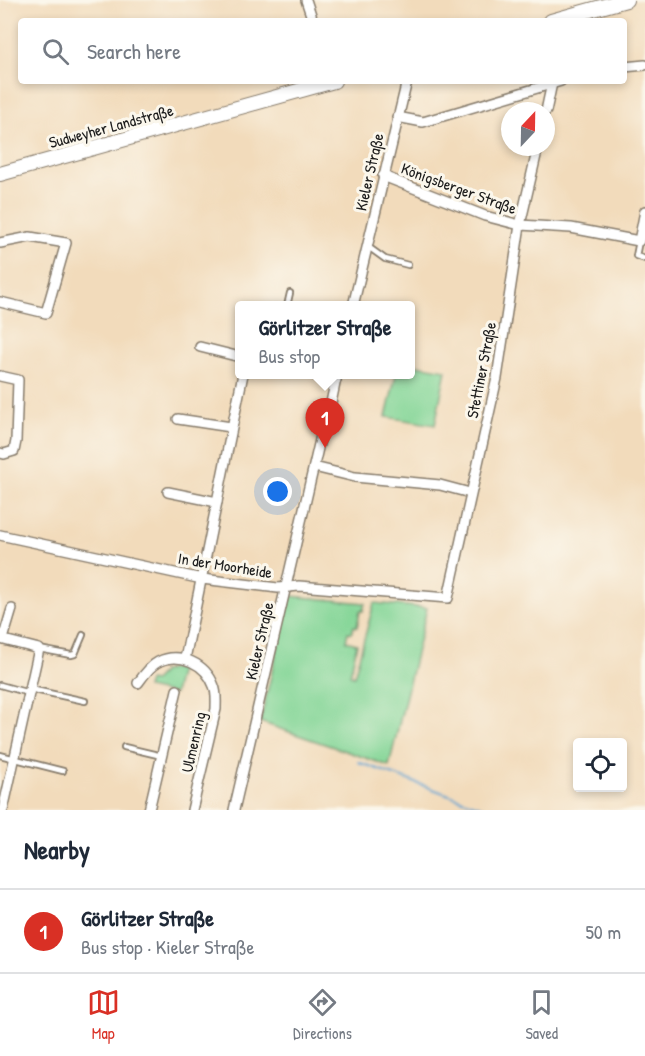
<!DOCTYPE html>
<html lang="en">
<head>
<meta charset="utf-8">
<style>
  :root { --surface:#fff; --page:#f2f2f3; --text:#1f2937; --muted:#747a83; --line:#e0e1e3; --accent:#d93025 }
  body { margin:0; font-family:"Patrick Hand",sans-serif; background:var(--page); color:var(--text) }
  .controls { position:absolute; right:18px; bottom:18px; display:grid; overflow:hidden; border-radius:6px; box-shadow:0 3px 9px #0003 }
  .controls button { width:54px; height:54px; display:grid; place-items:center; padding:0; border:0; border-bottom:2px solid var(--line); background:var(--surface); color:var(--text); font:30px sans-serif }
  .compass { position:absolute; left:501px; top:102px; width:54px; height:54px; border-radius:50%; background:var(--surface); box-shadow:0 3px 9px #0003; rotate:22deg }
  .you { position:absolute; left:278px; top:492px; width:21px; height:21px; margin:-15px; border:4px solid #fff; border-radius:50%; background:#1a73e8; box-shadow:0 0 0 9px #1a73e833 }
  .badge { display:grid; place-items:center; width:39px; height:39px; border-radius:50%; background:var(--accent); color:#fff; font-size:20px; font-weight:700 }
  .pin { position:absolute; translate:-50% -50px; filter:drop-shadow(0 2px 3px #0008) }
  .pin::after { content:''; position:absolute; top:32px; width:21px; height:18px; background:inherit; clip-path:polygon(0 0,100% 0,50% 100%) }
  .popup { position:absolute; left:235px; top:301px; width:180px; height:78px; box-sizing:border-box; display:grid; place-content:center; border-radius:6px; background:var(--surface); filter:drop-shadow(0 2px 4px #0005); font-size:20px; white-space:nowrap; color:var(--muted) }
  .popup b { font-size:22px; color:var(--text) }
  .popup::after { content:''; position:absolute; left:50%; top:100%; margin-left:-12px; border:12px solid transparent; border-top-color:var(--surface) }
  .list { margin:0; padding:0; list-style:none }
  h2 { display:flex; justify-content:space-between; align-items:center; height:78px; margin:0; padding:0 24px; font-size:26px }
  h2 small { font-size:20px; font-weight:400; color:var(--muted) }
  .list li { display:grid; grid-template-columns:39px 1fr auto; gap:18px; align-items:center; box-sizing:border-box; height:84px; padding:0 24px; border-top:2px solid var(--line) }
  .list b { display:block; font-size:22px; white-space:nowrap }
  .list p { margin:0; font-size:20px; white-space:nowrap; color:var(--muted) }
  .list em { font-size:20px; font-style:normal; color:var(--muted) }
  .icon { flex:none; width:33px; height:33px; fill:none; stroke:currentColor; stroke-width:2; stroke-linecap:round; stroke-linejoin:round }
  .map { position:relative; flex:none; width:645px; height:810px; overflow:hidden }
  .search { position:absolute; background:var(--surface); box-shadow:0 3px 9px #0003; left:18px; right:18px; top:18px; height:66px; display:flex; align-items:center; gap:15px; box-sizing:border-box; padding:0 21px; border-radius:6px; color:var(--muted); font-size:22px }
  .sheet { height:162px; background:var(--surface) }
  nav { display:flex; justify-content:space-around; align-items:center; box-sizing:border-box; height:84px; border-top:2px solid var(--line); background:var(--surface); font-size:16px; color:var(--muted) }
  nav a { display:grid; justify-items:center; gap:3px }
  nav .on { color:var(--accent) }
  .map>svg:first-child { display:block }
  .green { fill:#83d596; stroke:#507859; stroke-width:1.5 }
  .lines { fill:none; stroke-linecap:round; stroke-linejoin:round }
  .stream { stroke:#5aa2d0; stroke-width:2 }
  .service-casing { stroke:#877c6c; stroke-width:8 }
  .minor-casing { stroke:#877c6c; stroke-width:12 }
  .secondary-casing { stroke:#877c6c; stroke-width:16 }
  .service { stroke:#fff; stroke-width:4.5 }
  .minor { stroke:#fff; stroke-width:9 }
  .secondary { stroke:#fff; stroke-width:14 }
  .labels { text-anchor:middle; stroke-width:6; stroke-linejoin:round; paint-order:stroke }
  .street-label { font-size:16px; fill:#1c1c1c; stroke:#fbf7ec }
</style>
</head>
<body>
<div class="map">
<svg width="645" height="810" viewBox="0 0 645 810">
  <rect width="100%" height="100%" fill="#fbf7ec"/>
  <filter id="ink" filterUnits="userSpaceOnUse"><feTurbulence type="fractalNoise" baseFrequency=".0167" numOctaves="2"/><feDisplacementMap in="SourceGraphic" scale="12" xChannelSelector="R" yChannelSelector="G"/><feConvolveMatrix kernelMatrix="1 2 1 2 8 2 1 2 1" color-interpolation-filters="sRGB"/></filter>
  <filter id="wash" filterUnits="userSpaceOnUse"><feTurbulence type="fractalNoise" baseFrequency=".008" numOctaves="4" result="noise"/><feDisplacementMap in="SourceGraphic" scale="24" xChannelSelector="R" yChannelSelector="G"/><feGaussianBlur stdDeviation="1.35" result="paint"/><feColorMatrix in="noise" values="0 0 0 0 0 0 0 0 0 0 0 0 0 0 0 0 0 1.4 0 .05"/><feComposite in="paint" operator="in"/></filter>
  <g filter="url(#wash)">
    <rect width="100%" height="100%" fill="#f2dbbb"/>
    <!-- green -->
    <g class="green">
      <path d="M 411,364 L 446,370 L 435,425 L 386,417 L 396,375 L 410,374 Z"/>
      <path d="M 290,596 L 365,603 L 363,611 L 360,611 L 357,627 L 354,626 L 352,633 L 348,632 L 346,641 L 357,644 L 350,675 L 354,676 L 374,603 L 427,608 L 389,766 L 260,722 Z"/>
      <path d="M 171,669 L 180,669 L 174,694 L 147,688 L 149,681 L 153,682 L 163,672 Z"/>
    </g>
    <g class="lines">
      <!-- stream -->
      <path class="stream" d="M 358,762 L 491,810"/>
    </g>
  </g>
  <g filter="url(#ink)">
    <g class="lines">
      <!-- service casing -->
      <g class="service-casing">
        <g id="service">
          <path d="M 639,241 L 636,256 L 645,259"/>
          <path d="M 367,246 L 385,259 L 408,265"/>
          <path d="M 287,306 L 290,293"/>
          <path d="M 39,649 L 71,655 L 75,654 L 83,635"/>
          <path d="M 0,685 L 29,693"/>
          <path d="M 30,689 L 85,701"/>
          <path d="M 124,747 L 162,756"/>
          <path d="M 0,755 L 63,771"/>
        </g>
      </g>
      <!-- minor casing -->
      <g class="minor-casing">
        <g id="minor">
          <path d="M 306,0 L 313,21"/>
          <path d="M 624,67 L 645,65"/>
          <path d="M 546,111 L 552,83"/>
          <path d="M 397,117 L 423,122 L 561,81"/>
          <path d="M 383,176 L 485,216 L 520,225 L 571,228 L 639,241 L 645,211"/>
          <path d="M 0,243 L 30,237 L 66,243 L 46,313 L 0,302"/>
          <path d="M 353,306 L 407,81"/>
          <path d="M 200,347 L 240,357"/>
          <path d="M 312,374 L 336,380"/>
          <path d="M 0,376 L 18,380 L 16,441 L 14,451 L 4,454 L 0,453"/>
          <path d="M 178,419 L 231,427"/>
          <path d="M 314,467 L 355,477 L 440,485 L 470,493"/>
          <path d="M 168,492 L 217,502"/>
          <path d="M 0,535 L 202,579 L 278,588 L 299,586 L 448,598 L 497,378 L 520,225 L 538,147"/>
          <path d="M 0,639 L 39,649 L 3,810"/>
          <path d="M 3,639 L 12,609"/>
          <path d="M 185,659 L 243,374"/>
          <path d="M 138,683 C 143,676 150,666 158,662 C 180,651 206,664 214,686 C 217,693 216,701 216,709 L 192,810"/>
          <path d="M 149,810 L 177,690"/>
          <path d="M 234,810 L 322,431 L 328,417 L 337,374"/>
        </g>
      </g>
      <!-- secondary casing -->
      <g class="secondary-casing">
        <g id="secondary">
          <path d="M 551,21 L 626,0"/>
          <path d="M 0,174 L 334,81"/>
        </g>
      </g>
      <!-- service -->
      <use href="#service" class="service"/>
      <!-- minor -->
      <use href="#minor" class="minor"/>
      <!-- secondary -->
      <use href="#secondary" class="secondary"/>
    </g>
  </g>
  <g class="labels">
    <!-- street labels -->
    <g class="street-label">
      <text transform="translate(111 126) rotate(-15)" y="6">Sudweyher Landstraße</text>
      <text transform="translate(369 172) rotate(-77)" y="6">Kieler Straße</text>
      <text transform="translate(459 188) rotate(20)" y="6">Königsberger Straße</text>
      <text transform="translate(481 370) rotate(-79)" y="6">Stettiner Straße</text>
      <text transform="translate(225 565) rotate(9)" y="6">In der Moorheide</text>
      <text transform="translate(259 641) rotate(-77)" y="6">Kieler Straße</text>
      <text transform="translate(193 742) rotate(-77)" y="6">Ulmenring</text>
    </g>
  </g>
</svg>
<div class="controls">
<button><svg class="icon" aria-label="locate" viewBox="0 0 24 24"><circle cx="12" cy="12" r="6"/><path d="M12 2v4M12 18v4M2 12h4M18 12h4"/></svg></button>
</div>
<svg class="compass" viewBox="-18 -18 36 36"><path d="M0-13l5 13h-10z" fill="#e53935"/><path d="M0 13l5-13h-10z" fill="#747a83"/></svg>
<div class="you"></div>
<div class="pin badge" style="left:325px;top:448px">1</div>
<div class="popup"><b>Görlitzer Straße</b>Bus stop</div>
<div class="search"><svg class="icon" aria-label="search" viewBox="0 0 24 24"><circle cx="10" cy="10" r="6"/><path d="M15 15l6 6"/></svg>Search here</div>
</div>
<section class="sheet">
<h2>Nearby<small></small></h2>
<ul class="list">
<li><span class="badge">1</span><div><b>Görlitzer Straße</b><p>Bus stop · Kieler Straße</p></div><em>50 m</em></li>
</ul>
</section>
<nav>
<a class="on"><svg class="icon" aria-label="map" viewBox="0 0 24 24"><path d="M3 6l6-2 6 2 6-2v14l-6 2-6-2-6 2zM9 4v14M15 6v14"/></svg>Map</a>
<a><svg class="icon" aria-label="directions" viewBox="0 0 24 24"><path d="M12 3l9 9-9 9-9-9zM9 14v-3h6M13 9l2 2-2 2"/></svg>Directions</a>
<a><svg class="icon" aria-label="saved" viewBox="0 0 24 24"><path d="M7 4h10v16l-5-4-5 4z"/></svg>Saved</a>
</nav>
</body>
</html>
